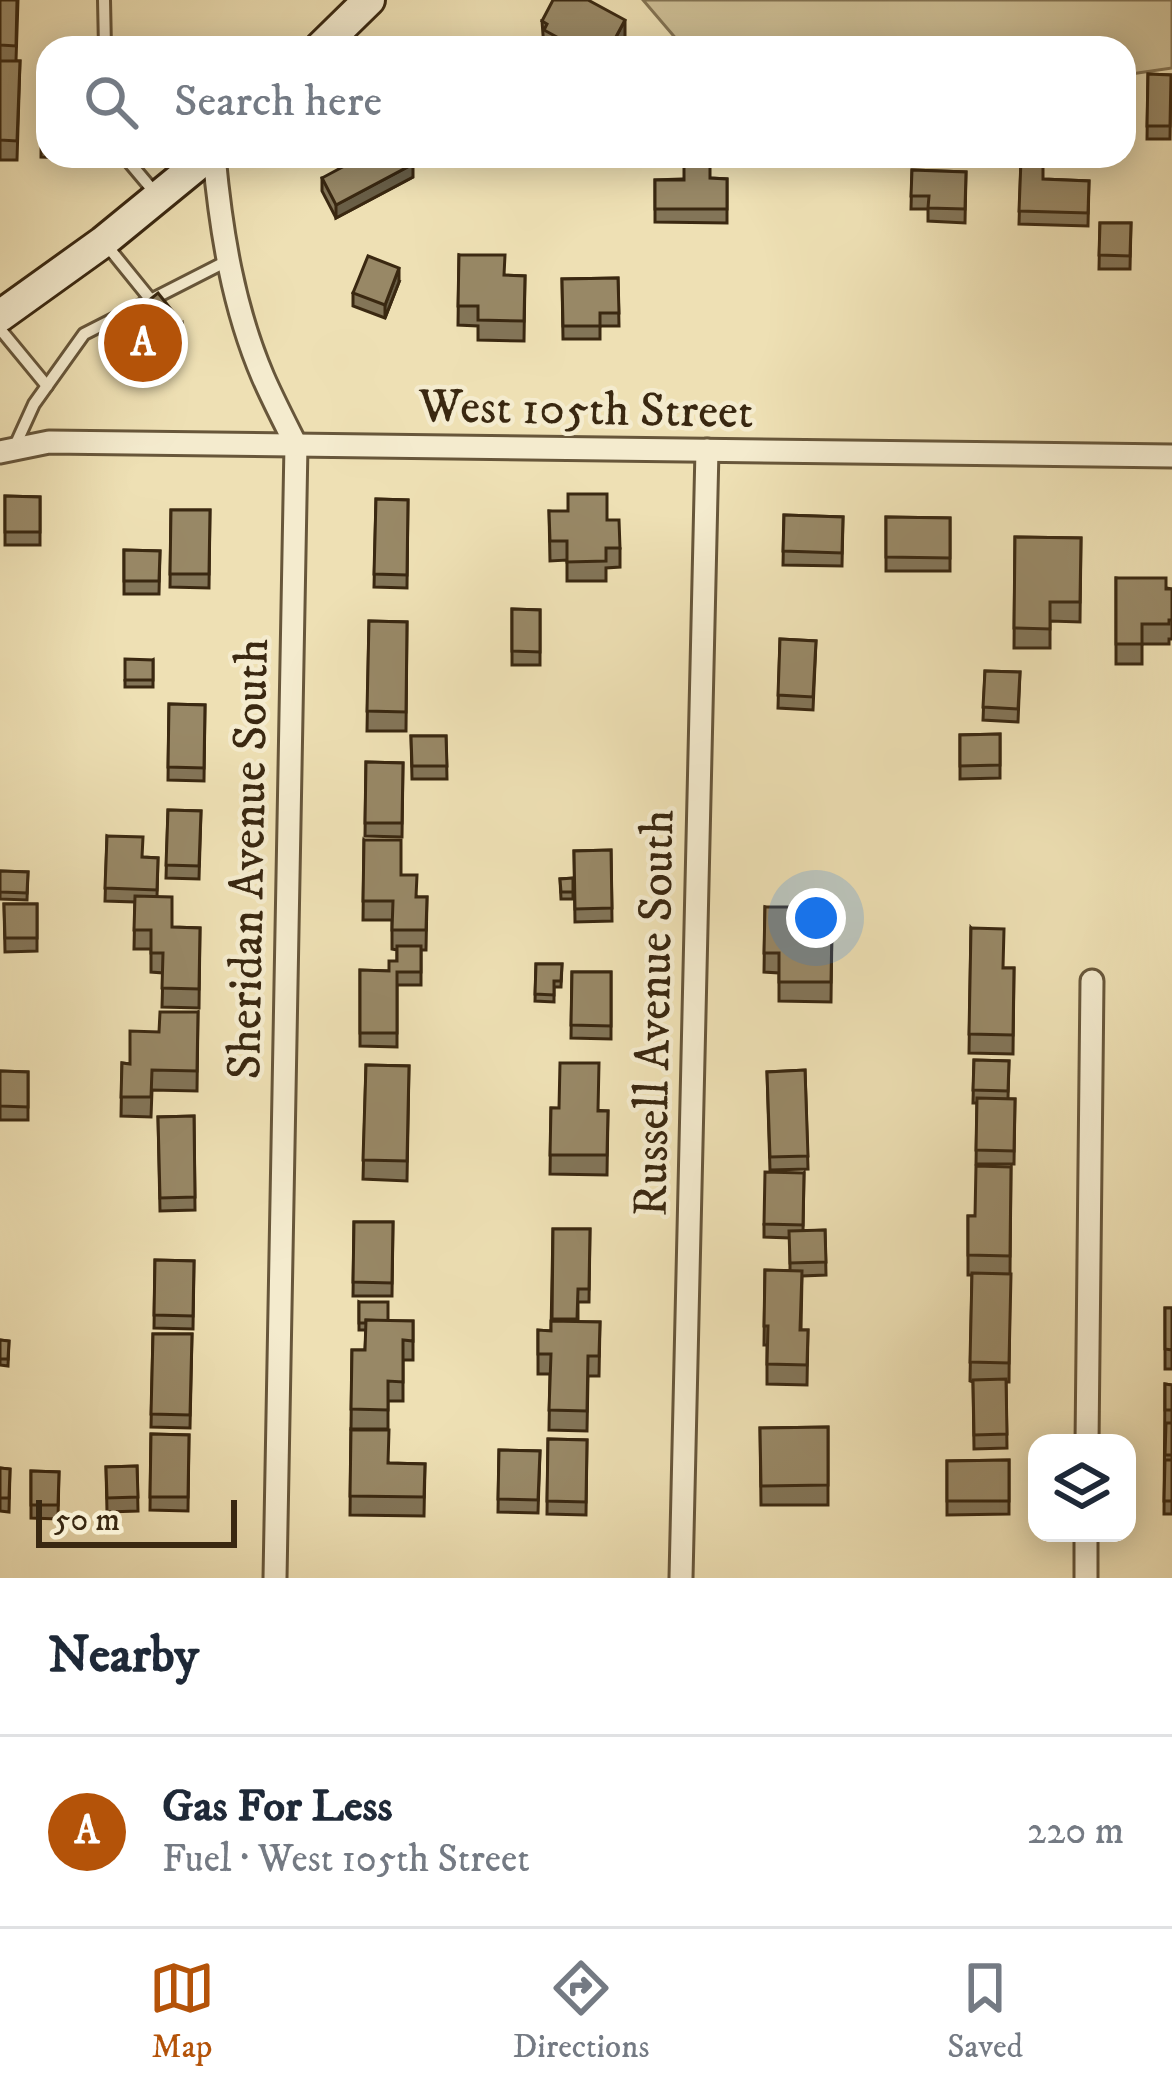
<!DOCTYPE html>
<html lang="en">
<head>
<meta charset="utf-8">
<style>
  :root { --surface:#fff; --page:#f6f6f7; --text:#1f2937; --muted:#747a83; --line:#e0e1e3; --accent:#b45309 }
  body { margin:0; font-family:"IM FELL DW Pica",serif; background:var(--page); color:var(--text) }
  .controls { position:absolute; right:36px; bottom:36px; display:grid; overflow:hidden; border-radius:24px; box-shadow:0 6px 30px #0003 }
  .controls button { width:108px; height:108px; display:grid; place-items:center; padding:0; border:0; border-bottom:3px solid var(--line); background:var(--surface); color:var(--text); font:60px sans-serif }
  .scale { position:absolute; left:36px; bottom:30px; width:201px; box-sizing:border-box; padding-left:12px; border:6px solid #3a2811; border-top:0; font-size:33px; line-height:42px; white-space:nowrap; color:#3a2811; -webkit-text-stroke:9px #f4ebce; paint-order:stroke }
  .you { position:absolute; left:816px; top:918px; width:42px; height:42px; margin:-30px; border:9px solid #fff; border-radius:50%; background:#1a73e8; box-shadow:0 0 0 18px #1a73e833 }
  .badge { display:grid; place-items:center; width:78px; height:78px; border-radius:50%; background:var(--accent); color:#fff; font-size:39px; font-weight:700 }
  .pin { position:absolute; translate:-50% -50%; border:6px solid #fff; box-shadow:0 3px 12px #0006 }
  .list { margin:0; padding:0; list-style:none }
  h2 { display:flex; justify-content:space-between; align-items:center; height:156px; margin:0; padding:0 48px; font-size:51px }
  h2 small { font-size:39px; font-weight:400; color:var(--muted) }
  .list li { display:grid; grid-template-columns:78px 1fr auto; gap:36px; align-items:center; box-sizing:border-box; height:192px; padding:0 48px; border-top:3px solid var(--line) }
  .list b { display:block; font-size:45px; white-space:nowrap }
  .list p { margin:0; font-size:39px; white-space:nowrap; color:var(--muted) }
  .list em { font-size:39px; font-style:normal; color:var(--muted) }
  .icon { flex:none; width:66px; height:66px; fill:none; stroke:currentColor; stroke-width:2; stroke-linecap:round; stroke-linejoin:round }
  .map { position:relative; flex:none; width:1172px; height:1578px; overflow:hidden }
  .search { position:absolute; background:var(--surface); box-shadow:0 6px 30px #0003; left:36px; right:36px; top:36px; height:132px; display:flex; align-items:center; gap:30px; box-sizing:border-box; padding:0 42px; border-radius:36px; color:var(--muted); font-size:45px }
  .sheet { height:348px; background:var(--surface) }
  nav { display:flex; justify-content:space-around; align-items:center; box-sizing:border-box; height:168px; border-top:3px solid var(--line); background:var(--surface); font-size:33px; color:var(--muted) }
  nav a { display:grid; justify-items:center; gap:6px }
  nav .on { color:var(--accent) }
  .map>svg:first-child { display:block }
  .green { fill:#cfc198; stroke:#847454; stroke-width:3 }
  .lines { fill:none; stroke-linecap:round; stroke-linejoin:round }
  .service-casing { stroke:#67563a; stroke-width:16 }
  .minor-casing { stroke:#67563a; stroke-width:27 }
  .secondary-casing { stroke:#3a2811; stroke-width:36 }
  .service { stroke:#f4ebce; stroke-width:10 }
  .minor { stroke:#f4ebce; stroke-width:21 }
  .secondary { stroke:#f4ebce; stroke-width:30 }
  .wall { fill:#837558; stroke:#3a2811; stroke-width:3 }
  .shaded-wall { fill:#6a5f47; stroke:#3a2811; stroke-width:3 }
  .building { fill:#988866; stroke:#3a2811; stroke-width:3 }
  .labels { text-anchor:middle; stroke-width:9; stroke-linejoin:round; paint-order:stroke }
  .street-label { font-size:48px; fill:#3a2811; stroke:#f4ebce }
</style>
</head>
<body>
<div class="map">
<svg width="1172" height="1578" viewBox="0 0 1172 1578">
  <rect width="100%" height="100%" fill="#eee0b4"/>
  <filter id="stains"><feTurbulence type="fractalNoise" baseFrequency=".00167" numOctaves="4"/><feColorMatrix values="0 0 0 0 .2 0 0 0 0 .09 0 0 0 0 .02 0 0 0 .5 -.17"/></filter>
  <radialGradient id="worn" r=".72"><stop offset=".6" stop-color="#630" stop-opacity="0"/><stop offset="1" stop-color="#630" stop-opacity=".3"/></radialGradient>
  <!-- green -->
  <path class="green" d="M 643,0 L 1172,0 L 1172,68 L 1124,75 L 1124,48 L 684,48 Z"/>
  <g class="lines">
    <!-- service casing -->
    <g class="service-casing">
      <g id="service">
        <path d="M 104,0 L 105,48"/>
        <path d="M 124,156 L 156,194"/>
        <path d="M 104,242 L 151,300"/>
        <path d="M 0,329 L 47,386"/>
        <path d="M 14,448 L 34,404 L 84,334 L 229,260"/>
      </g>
    </g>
    <!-- minor casing -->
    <g class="minor-casing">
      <g id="minor">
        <path d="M 214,156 C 221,231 233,307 263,377 C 273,400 285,423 296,445 L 275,1578"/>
        <path d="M 0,452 L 49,442 L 1172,456"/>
        <path d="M 1087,1443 L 1092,981"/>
        <path d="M 681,1578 L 707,450"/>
        <path d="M 1086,1578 L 1086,1533"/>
      </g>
    </g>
    <!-- secondary casing -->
    <g class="secondary-casing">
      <g id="secondary">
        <path d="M 320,48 L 369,0"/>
        <path d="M 0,316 L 103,242 L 208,156"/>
      </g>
    </g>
    <!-- service -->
    <use href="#service" class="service"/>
    <!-- minor -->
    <use href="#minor" class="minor"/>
    <!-- secondary -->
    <use href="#secondary" class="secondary"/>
  </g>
  <!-- wall -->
  <g class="wall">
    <path d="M 0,0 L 18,0 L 16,61 L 20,61 L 17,160 L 0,160 Z"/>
    <path d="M 542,21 L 625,39 L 620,48 L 544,48 Z"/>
    <path d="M 42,60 L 48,60 L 48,156 L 67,156 L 67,158 L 41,157 Z"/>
    <path d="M 1148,74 L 1171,75 L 1170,139 L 1147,139 Z"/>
    <path d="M 1021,160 L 1043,179 L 1089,181 L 1088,226 L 1019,224 Z"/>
    <path d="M 912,170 L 966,172 L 965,223 L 928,221 L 928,209 L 911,209 Z"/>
    <path d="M 413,177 L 336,218 L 322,191 L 322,178 Z"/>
    <path d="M 710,178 L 727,179 L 727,223 L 655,222 L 655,180 Z"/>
    <path d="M 1100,223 L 1131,223 L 1130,269 L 1099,269 Z"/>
    <path d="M 459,255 L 505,275 L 525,276 L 524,341 L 478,340 L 478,326 L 458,325 Z"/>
    <path d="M 618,278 L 619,326 L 600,326 L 600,339 L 563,339 L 562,279 Z"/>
    <path d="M 399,282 L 385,318 L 353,306 L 353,293 Z"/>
    <path d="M 104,336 L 182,337 L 127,379 L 104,349 Z"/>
    <path d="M 5,496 L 40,497 L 40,545 L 5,545 Z"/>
    <path d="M 376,499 L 408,500 L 407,588 L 374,587 Z"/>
    <path d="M 171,510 L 210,510 L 209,588 L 170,587 Z"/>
    <path d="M 549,511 L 607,520 L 620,548 L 620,567 L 606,568 L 606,581 L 567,581 L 567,560 L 550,561 Z"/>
    <path d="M 784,515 L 843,517 L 842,566 L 783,565 Z"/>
    <path d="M 886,517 L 950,518 L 950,571 L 886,571 Z"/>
    <path d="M 1015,537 L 1081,538 L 1080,622 L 1050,621 L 1050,648 L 1014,648 Z"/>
    <path d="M 124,550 L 160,551 L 159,594 L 124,594 Z"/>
    <path d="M 1116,578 L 1172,589 L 1172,639 L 1169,639 L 1169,644 L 1142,644 L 1142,664 L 1116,664 Z"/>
    <path d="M 512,609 L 540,610 L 540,665 L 512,665 Z"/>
    <path d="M 369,621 L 407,622 L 406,731 L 367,731 Z"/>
    <path d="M 780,639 L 816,641 L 813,710 L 778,708 Z"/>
    <path d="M 153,660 L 153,687 L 125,687 L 125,680 Z"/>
    <path d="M 985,671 L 1020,672 L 1018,722 L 983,720 Z"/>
    <path d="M 169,704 L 205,705 L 204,781 L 168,780 Z"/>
    <path d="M 1000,734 L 1000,778 L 960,779 L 960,735 Z"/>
    <path d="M 411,736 L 446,736 L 447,779 L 412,779 Z"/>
    <path d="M 366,762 L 403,763 L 402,837 L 365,836 Z"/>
    <path d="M 168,810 L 201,811 L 199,879 L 166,878 Z"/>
    <path d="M 107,836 L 143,857 L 158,858 L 157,897 L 172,927 L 200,928 L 199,1008 L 162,1007 L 163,973 L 151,972 L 151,949 L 134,949 L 135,902 L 105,901 Z"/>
    <path d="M 364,840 L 401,875 L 417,897 L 427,897 L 426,950 L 421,950 L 421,985 L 397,985 L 397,1047 L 360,1046 L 360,970 L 389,971 L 397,961 L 397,950 L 392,949 L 392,920 L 363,920 Z"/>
    <path d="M 611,850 L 612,921 L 575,922 L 574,851 Z"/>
    <path d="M 0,871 L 28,872 L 27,900 L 0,899 Z"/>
    <path d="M 573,878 L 573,899 L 561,899 L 560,879 Z"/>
    <path d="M 4,904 L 37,904 L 37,951 L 5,952 Z"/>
    <path d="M 765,907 L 803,923 L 832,924 L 831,1002 L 779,1001 L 779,973 L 764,972 Z"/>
    <path d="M 971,928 L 1003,968 L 1014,968 L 1013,1054 L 969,1053 Z"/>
    <path d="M 536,964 L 562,964 L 561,987 L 554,987 L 554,1002 L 535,1001 Z"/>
    <path d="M 572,972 L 611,972 L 611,1039 L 571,1038 Z"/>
    <path d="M 198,1012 L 197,1091 L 152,1090 L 151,1117 L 121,1116 L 122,1063 L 130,1064 Z"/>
    <path d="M 974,1060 L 1009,1061 L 1008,1099 L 1015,1099 L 1014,1164 L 976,1164 L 977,1103 L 973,1103 Z"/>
    <path d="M 366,1065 L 409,1066 L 407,1181 L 363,1179 Z"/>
    <path d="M 805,1070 L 808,1169 L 770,1170 L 767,1072 Z"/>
    <path d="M 0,1071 L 28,1072 L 28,1120 L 0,1120 Z"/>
    <path d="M 551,1108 L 608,1111 L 607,1175 L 550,1174 Z"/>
    <path d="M 194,1116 L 195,1210 L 160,1211 L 158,1117 Z"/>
    <path d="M 1011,1167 L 1009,1382 L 1006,1382 L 1007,1448 L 974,1449 L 973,1382 L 970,1381 L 972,1275 L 968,1275 L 968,1216 L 975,1216 Z"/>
    <path d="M 804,1173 L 803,1231 L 825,1230 L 826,1275 L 802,1276 L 801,1330 L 808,1330 L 807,1385 L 767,1384 L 767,1345 L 764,1345 L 765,1270 L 790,1271 L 790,1238 L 764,1237 L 764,1224 Z"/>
    <path d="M 354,1222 L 393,1222 L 392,1296 L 353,1296 Z"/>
    <path d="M 553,1229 L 590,1229 L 589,1302 L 578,1302 L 578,1322 L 600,1322 L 599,1376 L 588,1376 L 587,1431 L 549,1430 L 550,1374 L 538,1374 L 538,1330 L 551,1331 Z"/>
    <path d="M 155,1260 L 194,1261 L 193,1329 L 154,1328 Z"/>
    <path d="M 359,1302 L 388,1321 L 413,1321 L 413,1360 L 403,1360 L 403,1401 L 388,1401 L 388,1429 L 351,1429 L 352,1350 L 365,1350 L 366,1330 L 359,1330 Z"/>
    <rect x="1165" y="1308" width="7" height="61"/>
    <path d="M 153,1334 L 192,1334 L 190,1428 L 151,1427 Z"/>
    <path d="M 0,1340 L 9,1341 L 8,1366 L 0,1365 Z"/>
    <path d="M 1165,1384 L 1172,1385 L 1172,1514 L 1164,1514 Z"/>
    <path d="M 828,1427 L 828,1505 L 761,1505 L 760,1428 Z"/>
    <path d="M 351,1430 L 389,1463 L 425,1464 L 424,1516 L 350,1515 Z"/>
    <path d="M 151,1434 L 189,1435 L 188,1511 L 150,1510 Z"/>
    <path d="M 548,1439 L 587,1440 L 586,1515 L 547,1514 Z"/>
    <path d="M 499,1450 L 540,1451 L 538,1513 L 498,1512 Z"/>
    <path d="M 1009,1460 L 1009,1514 L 947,1515 L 947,1461 Z"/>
    <path d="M 137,1466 L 138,1511 L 107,1512 L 106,1467 Z"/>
    <path d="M 0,1468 L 10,1469 L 9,1512 L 0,1511 Z"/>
    <path d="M 31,1471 L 59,1472 L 58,1519 L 31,1518 Z"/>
  </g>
  <!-- shaded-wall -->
  <g class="shaded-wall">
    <path d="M 625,20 L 625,39 L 620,48 L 610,48 Z"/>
    <path d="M 413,164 L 413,177 L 336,218 L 336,205 Z"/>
    <path d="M 399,268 L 399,282 L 385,318 L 385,305 Z"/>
    <path d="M 182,323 L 182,337 L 127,379 L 127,366 Z"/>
  </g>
  <!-- building -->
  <g class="building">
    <path d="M 0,0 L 17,0 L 16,46 L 0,45 Z"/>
    <path d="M 553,0 L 588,0 L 625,20 L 610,48 L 577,48 L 544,30 L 547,24 L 542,21 Z"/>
    <path d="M 42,60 L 48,60 L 48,144 L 41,144 Z"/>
    <path d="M 0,61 L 20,61 L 17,141 L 0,140 Z"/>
    <path d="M 1148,74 L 1171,75 L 1170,126 L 1147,126 Z"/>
    <path d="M 363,156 L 409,156 L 413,164 L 336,205 L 322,178 Z"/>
    <path d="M 684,160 L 710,160 L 710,178 L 727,179 L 727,209 L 655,209 L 655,180 L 684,180 Z"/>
    <path d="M 1021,160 L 1043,160 L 1043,179 L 1089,181 L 1088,213 L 1019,211 Z"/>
    <path d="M 912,170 L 966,172 L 965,209 L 928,208 L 929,196 L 911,196 Z"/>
    <path d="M 1100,223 L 1131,223 L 1130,256 L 1099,255 Z"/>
    <path d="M 459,255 L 505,255 L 504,275 L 525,276 L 524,321 L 478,320 L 478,306 L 458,306 Z"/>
    <path d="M 368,256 L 399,268 L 385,305 L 353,293 Z"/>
    <path d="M 618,278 L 619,313 L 600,313 L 600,326 L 563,326 L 562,279 Z"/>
    <path d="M 158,293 L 182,323 L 127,366 L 104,336 Z"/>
    <path d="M 568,494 L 607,494 L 607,520 L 619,520 L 620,548 L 606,548 L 606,561 L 567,562 L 567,541 L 550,541 L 549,511 L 568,511 Z"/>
    <path d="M 5,496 L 40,497 L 40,532 L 5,532 Z"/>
    <path d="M 376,499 L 408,500 L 407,575 L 374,574 Z"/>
    <path d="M 171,510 L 210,510 L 209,574 L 170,574 Z"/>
    <path d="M 784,515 L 843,517 L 842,553 L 783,551 Z"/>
    <path d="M 886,517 L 950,518 L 950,558 L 886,557 Z"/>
    <path d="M 1015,537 L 1081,538 L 1080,602 L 1050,602 L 1050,629 L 1014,628 Z"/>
    <path d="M 124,550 L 160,551 L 159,581 L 124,581 Z"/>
    <path d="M 1116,578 L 1166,578 L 1166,589 L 1172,589 L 1172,620 L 1169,620 L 1169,624 L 1142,624 L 1142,644 L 1116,644 Z"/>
    <path d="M 512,609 L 540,610 L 540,652 L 512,651 Z"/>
    <path d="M 369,621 L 407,622 L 406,712 L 367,711 Z"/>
    <path d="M 780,639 L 816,641 L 813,697 L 778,695 Z"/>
    <path d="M 125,659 L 153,660 L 153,680 L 125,680 Z"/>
    <path d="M 985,671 L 1020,672 L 1018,709 L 983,707 Z"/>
    <path d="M 169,704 L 205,705 L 204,768 L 168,767 Z"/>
    <path d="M 1000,734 L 1000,765 L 960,766 L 960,735 Z"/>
    <path d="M 411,736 L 446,736 L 447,766 L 412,766 Z"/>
    <path d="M 366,762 L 403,763 L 402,823 L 365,823 Z"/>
    <path d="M 168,810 L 201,811 L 199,866 L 166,865 Z"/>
    <path d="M 107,836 L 143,837 L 142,857 L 158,858 L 157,890 L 105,888 Z"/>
    <path d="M 364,840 L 401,840 L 401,875 L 417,875 L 416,897 L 427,897 L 426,930 L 392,930 L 393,901 L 363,901 Z"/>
    <path d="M 611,850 L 612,908 L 575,909 L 574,851 Z"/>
    <path d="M 0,871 L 28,872 L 27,893 L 0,892 Z"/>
    <path d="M 573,878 L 573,892 L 561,892 L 560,879 Z"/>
    <path d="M 135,896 L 172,897 L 172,927 L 200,928 L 199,989 L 162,988 L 163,953 L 151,953 L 151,930 L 134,930 Z"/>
    <path d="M 4,904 L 37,904 L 37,938 L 5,938 Z"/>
    <path d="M 765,907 L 803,907 L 803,923 L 832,924 L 831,982 L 779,982 L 779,953 L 764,953 Z"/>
    <path d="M 971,928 L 1004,929 L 1003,968 L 1014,968 L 1013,1035 L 969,1034 Z"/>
    <path d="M 397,946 L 421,946 L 421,972 L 397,972 L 397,1033 L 360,1033 L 360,970 L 389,971 L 389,961 L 397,961 Z"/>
    <path d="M 536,964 L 562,964 L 561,981 L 554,981 L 554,995 L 535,994 Z"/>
    <path d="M 572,972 L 611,972 L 611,1026 L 571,1025 Z"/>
    <path d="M 160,1012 L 198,1012 L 197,1071 L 152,1070 L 151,1097 L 121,1097 L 122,1063 L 130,1064 L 130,1031 L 159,1032 Z"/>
    <path d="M 974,1060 L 1009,1061 L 1008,1091 L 973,1090 Z"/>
    <path d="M 560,1063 L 599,1063 L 598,1111 L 608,1111 L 607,1155 L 550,1155 L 551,1108 L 559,1108 Z"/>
    <path d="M 366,1065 L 409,1066 L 407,1161 L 363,1160 Z"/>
    <path d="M 805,1070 L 808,1156 L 770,1157 L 767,1072 Z"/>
    <path d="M 0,1071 L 28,1072 L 28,1107 L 0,1106 Z"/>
    <path d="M 977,1098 L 1015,1099 L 1014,1151 L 976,1150 Z"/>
    <path d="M 194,1116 L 195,1197 L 160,1198 L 158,1117 Z"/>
    <path d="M 976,1166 L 1011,1167 L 1010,1256 L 968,1255 L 968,1216 L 975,1216 Z"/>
    <path d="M 765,1172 L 804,1173 L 803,1225 L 764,1224 Z"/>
    <path d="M 354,1222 L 393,1222 L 392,1283 L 353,1282 Z"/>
    <path d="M 553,1229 L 590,1229 L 589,1289 L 578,1289 L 577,1319 L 552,1319 Z"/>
    <path d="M 825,1230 L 826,1262 L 790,1263 L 789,1231 Z"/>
    <path d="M 155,1260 L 194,1261 L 193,1316 L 154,1315 Z"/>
    <path d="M 765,1270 L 802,1271 L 800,1330 L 808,1330 L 807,1365 L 767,1364 L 768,1326 L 764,1326 Z"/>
    <path d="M 972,1273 L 1011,1274 L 1009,1363 L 970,1362 Z"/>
    <path d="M 359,1302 L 388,1302 L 388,1321 L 366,1320 L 366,1323 L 359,1323 Z"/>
    <path d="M 1165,1308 L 1172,1308 L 1172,1350 L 1165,1349 Z"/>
    <path d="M 366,1320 L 413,1321 L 413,1341 L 403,1340 L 403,1382 L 388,1381 L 388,1410 L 351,1409 L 352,1350 L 365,1350 Z"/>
    <path d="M 551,1321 L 600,1322 L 599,1356 L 588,1356 L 587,1411 L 549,1410 L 551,1354 L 538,1354 L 538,1330 L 551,1331 Z"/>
    <path d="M 153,1334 L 192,1334 L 190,1415 L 151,1414 Z"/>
    <path d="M 0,1340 L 9,1341 L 8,1359 L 0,1359 Z"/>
    <path d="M 1006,1379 L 1007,1434 L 974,1435 L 973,1380 Z"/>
    <path d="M 1165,1384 L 1172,1385 L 1172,1410 L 1165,1410 Z"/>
    <path d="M 1166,1423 L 1172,1423 L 1172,1455 L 1165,1455 Z"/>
    <path d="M 828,1427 L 828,1485 L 761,1486 L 760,1428 Z"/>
    <path d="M 351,1430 L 389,1430 L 388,1463 L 425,1464 L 424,1497 L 350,1496 Z"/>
    <path d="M 151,1434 L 189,1435 L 188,1497 L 150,1497 Z"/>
    <path d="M 548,1439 L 587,1440 L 586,1502 L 547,1501 Z"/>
    <path d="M 499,1450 L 540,1451 L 538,1500 L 498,1499 Z"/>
    <path d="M 1009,1460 L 1009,1501 L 947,1501 L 947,1461 Z"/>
    <path d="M 1165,1460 L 1172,1460 L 1172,1501 L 1164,1501 Z"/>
    <path d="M 137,1466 L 138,1497 L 107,1498 L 106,1467 Z"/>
    <path d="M 0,1468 L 10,1469 L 9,1498 L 0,1498 Z"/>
    <path d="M 31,1471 L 59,1472 L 58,1505 L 31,1505 Z"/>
  </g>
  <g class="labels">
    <!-- street labels -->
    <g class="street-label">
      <text transform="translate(586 407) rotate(1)" y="17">West 105th Street</text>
      <text transform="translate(246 859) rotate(-89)" y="17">Sheridan Avenue South</text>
      <text transform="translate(652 1013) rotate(-89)" y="17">Russell Avenue South</text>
    </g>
  </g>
  <rect width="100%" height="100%" filter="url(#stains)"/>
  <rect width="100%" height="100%" fill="url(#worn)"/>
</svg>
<div class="controls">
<button><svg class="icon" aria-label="layers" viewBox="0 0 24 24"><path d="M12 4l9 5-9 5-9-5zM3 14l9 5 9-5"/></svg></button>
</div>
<div class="scale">50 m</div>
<div class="you"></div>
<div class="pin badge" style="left:143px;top:343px">A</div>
<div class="search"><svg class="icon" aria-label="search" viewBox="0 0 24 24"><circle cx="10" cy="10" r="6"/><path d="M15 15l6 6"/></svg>Search here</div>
</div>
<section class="sheet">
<h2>Nearby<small></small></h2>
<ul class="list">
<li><span class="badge">A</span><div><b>Gas For Less</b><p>Fuel · West 105th Street</p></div><em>220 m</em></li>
</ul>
</section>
<nav>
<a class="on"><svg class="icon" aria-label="map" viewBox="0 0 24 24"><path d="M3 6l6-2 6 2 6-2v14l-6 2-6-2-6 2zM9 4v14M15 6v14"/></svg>Map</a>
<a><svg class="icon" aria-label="directions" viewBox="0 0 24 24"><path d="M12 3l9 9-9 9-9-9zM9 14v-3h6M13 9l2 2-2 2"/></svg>Directions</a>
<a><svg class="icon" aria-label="saved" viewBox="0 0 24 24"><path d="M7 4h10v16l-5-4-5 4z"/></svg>Saved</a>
</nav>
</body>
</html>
